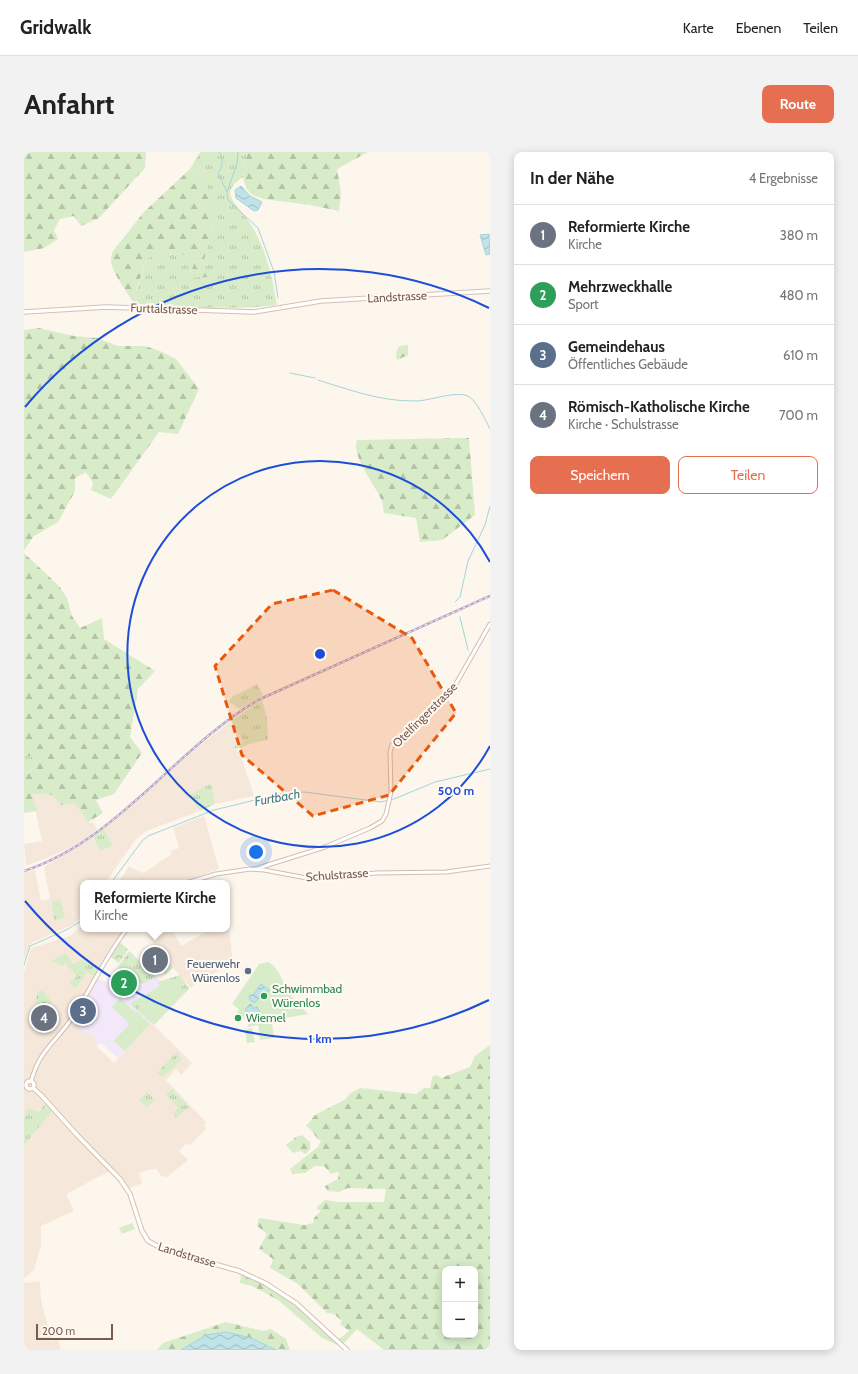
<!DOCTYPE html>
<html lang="de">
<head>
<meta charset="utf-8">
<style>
  :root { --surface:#fff; --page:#f2f2f2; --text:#222; --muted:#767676; --line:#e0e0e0; --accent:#e76f51 }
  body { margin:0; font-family:Cabin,sans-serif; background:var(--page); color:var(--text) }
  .controls { position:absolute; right:12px; bottom:12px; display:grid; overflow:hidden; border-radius:8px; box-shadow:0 2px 10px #0003 }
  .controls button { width:36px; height:36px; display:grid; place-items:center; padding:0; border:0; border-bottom:1px solid var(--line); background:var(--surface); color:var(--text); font:20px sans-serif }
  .scale { position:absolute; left:12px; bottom:10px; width:77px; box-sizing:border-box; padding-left:4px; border:2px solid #7a5c4d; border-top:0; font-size:11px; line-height:14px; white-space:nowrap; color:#7a5c4d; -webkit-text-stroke:3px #fffaf3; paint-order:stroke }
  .you { position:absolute; left:232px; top:700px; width:14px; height:14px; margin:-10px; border:3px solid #fff; border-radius:50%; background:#1a73e8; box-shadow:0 0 0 6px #1a73e833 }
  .badge { display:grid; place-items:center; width:26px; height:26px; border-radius:50%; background:var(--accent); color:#fff; font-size:13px; font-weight:700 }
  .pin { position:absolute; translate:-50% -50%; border:2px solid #fff; box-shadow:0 1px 4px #0006 }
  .popup { position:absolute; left:56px; top:728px; width:150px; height:52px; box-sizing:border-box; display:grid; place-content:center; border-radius:8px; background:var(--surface); filter:drop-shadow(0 1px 3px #0005); font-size:13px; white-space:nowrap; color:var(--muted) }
  .popup b { font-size:15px; color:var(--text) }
  .popup::after { content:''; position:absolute; left:50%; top:100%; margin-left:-8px; border:8px solid transparent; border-top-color:var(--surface) }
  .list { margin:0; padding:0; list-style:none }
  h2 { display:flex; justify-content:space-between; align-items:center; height:52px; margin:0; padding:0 16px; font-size:17px }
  h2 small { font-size:13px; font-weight:400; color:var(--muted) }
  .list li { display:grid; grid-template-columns:26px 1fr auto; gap:12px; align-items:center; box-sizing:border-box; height:60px; padding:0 16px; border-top:1px solid var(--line) }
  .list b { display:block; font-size:15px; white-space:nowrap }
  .list p { margin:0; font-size:13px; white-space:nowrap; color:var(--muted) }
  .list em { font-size:13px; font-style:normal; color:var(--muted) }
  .actions { display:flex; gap:8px; padding:12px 16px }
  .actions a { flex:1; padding:9px 0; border:1px solid var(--accent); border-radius:8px; text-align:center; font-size:14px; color:var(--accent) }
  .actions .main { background:var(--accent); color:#fff }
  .map { position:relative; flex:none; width:466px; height:1198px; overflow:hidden; border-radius:8px }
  header { display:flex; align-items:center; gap:24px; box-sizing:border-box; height:56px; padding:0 20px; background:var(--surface); border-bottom:1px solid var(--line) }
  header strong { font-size:19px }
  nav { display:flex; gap:22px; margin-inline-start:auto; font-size:14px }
  .intro { display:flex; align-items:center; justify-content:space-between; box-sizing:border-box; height:96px; padding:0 24px }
  h1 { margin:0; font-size:28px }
  .button { padding:10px 18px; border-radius:8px; background:var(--accent); color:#fff; font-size:14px; font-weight:700 }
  main { display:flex; gap:24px; padding:0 24px }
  aside { flex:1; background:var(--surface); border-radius:8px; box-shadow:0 2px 10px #0003 }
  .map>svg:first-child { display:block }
  .residential { fill:#f5e8da }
  .education { fill:#f3e8fa }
  .grass { fill:url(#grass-tufts) }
  .forest { fill:url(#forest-firs); fill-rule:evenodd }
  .cemetery { fill:url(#cemetery-stones) }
  .park { fill:url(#park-crowns) }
  .pitch { fill:#d8ecc9 }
  .water { fill:url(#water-waves); stroke:#a5d3da }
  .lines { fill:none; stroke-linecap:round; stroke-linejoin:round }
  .stream { stroke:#a5d3da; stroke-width:1 }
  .tertiary-casing { stroke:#d1beb0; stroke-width:5 }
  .secondary-casing { stroke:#d6c0b0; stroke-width:5.5 }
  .tertiary { stroke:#fff; stroke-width:3 }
  .secondary { stroke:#fff; stroke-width:3.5 }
  .rail-casing { stroke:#b9a8c9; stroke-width:2.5 }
  .rail { stroke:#fffaf3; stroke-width:1; stroke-dasharray:3; stroke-linecap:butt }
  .marked { fill:#e8590c; fill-opacity:0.2; stroke:#e8590c; stroke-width:3; stroke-dasharray:8 5; stroke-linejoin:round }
  .ring { fill:none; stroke:#1d4ed8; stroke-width:2 }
  .service-dot { fill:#5c6f8a; stroke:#fffaf3; stroke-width:1.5 }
  .leisure-dot { fill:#2e9e5b; stroke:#fffaf3; stroke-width:1.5 }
  .labels { text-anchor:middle; stroke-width:4; stroke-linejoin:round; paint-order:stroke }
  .street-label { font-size:12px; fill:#7a5c4d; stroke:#fffaf3 }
  .service-label { font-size:12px; fill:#4e5e75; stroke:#fffaf3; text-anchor:end }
  .leisure-label { font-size:12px; fill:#27864d; stroke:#fffaf3; text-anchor:start }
  .water-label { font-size:13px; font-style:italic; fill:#437c86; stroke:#fffaf3 }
  .centre { fill:#1d4ed8; stroke:#fffaf3; stroke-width:2 }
  .ring-label { font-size:12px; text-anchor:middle; font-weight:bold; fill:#1d4ed8; stroke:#fffaf3; stroke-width:4; stroke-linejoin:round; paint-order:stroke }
</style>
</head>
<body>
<header>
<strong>Gridwalk</strong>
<nav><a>Karte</a><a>Ebenen</a><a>Teilen</a></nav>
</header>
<div class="intro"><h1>Anfahrt</h1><a class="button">Route</a></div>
<main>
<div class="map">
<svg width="466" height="1198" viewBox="0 0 466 1198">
  <defs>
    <pattern id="grass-tufts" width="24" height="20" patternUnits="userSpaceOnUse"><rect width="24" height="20" fill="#d8ecc9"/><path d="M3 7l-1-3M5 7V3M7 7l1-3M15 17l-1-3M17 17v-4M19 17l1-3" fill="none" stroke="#b4c2a5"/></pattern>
    <pattern id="forest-firs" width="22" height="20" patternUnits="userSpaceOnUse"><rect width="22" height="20" fill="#d8ecc9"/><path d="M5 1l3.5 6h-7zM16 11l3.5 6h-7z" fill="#b4c2a5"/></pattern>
    <pattern id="cemetery-stones" width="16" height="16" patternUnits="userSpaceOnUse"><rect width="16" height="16" fill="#d8ecc9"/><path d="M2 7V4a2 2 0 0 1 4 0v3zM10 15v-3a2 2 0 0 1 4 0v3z" fill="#b4c2a5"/></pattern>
    <pattern id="park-crowns" width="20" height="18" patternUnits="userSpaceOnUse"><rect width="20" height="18" fill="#d8ecc9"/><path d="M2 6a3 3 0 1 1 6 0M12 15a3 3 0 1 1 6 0" fill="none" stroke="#b4c2a5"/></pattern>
    <pattern id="water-waves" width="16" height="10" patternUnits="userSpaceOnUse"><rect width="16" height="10" fill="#bfe3e8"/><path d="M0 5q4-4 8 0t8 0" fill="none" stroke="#a0bbbe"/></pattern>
  </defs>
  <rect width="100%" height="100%" fill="#fdf6ec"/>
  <!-- residential -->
  <g class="residential">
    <path d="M 207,569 L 220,590 L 210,595 L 216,601 L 230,644 L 191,652 L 187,631 L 164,645 L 176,659 L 122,679 L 112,687 L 81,731 L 59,731 L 59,763 L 50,772 L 7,791 L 0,808 L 0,721 L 11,718 L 17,749 L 26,747 L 20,715 L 69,685 L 76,699 L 89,692 L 80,677 L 180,590 Z"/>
    <path d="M 8,642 L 30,643 L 36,653 L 51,652 L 64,670 L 70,671 L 73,677 L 62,686 L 37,700 L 2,714 L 0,692 L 18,689 Z"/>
    <path d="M 180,664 L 195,717 L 154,731 L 94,731 L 105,714 L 119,721 L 148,702 L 147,699 L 155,696 L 149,676 Z"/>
    <path d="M 204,768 L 209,811 L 183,825 L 178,826 L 167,836 L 136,801 L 120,777 L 148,777 L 157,794 L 187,777 L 203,777 Z"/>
    <path d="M 59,773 L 59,777 L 106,777 L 85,804 L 62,846 L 67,849 L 65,879 L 73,889 L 70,892 L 90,911 L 127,871 L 168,911 L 157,923 L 152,917 L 142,928 L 182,970 L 180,973 L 183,976 L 166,993 L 163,991 L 155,999 L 164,1008 L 143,1025 L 137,1024 L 133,1017 L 124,1018 L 115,1021 L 118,1031 L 101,1038 L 86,1019 L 42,1042 L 50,1059 L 17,1074 L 17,1094 L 10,1117 L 7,1121 L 0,1126 L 0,821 L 7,796 L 46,784 Z"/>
    <path d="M 16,1129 L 17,1148 L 28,1189 L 34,1187 L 37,1198 L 0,1198 L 0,1131 Z"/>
  </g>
  <!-- education -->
  <path class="education" d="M 105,799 L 136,829 L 156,823 L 165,837 L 130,873 L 127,871 L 94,906 L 77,891 L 73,895 L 70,892 L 73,889 L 65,879 L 62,882 L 54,875 L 67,849 L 62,846 L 73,826 L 82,831 Z"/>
  <!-- grass -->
  <g class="grass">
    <path d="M 176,0 L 223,0 L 219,25 C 214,29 207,33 206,41 C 205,46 222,65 226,71 C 242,96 248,124 253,153 C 205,159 157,154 110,152 L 102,139 L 113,138 L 123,106 L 145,99 L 172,106 L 165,126 L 180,108 L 190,69 L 174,19 L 166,17 Z"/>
    <path d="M 233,532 L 239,543 L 216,557 L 205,550 L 208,545 Z"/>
    <path d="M 238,547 L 243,567 L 244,588 L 228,591 L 213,597 L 209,595 L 220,590 L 207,569 Z"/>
    <path d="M 0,604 L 7,604 L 13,610 L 10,615 L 2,622 L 0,621 Z"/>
    <path d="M 187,631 L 191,652 L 176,659 L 164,644 Z"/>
    <path d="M 80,677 L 89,693 L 76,699 L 69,685 Z"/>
    <path d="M 36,747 L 41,766 L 30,769 L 28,750 Z"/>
    <path d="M 105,799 L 132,825 L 118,832 L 109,824 L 94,815 Z"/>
    <path d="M 42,801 L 49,812 L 58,808 L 74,816 L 70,824 L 63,820 L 52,837 L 45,831 L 53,824 L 41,811 L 38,814 L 28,809 Z"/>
    <path d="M 156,823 L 165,837 L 157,845 L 140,829 L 113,858 L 106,851 L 133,836 L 136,833 L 134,830 Z"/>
    <path d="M 112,859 L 126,872 L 101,899 L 89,889 L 105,873 L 103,869 Z"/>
    <path d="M 153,900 L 158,907 L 139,925 L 133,921 Z"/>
    <path d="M 148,937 L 165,955 L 152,966 L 149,961 L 154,956 L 142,942 Z"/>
    <path d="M 123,940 L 131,948 L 123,955 L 115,948 Z"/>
    <path d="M 22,950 L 29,958 L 0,993 L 0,966 L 4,956 L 15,960 Z"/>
  </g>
  <!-- forest -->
  <g class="forest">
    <path d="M 0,0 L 122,0 L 121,16 L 75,66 L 57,74 L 50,64 L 36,67 L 30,78 L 34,87 L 20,96 L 0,100 Z"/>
    <path d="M 223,0 L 344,0 L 313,17 L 317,40 L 315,59 L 286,53 L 240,47 L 228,43 L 222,36 L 219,25 Z"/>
    <path d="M 166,17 L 174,19 L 187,41 L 190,69 L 180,108 L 183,125 L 165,126 L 172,106 L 145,99 L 123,106 L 112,139 L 102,139 C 95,127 82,113 89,99 L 120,60 Z"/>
    <path d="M 15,176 L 50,184 L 73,186 L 94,194 L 121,194 L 136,199 L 152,207 L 175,237 L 154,282 L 135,280 L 87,347 L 67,338 L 69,331 L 62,320 L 51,326 L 51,339 L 34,370 L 10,384 L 0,398 L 0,178 Z"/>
    <path d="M 384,193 L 384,203 L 373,208 L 372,201 L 375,194 Z"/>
    <path d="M 445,286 L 451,363 L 418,388 L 396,390 L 392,366 L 360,361 C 359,357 359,352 358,349 C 351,332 327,305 333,288 Z"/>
    <path d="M 0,401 L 35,434 L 43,446 L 48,464 L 56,476 L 78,466 L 80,487 L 131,519 L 114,537 L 106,585 L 118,601 L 90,642 L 72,648 L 79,661 L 64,670 L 51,652 L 36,653 L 29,643 L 8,642 L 13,659 L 0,661 L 0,621 L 3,622 L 10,615 L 13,610 L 7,608 L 7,604 L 0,604 Z"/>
    <path d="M 466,893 L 466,1198 L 360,1198 L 333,1177 L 319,1192 L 314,1188 L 325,1179 L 316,1172 L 318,1169 L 310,1162 L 303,1161 L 274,1132 L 246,1116 L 249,1107 L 235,1097 L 243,1082 L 233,1074 L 235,1066 L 280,1073 L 289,1071 L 290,1066 L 297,1059 L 292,1056 L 301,1048 L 313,1050 L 360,1050 L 362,1037 L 324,1036 L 315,1040 L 303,1039 L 301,1034 L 314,1027 L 315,1020 L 307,1022 L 300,1014 L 291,1014 L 281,1021 L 268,1022 L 266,1017 L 294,995 L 297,989 C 290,985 289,978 282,974 L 291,963 L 322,947 L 325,942 L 336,936 L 392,942 L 400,936 L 406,936 L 408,925 L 412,923 L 417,926 L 446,915 L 451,904 ZM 421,1117 L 451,1117 L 451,1183 L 421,1183 Z"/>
    <path d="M 278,983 L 286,990 L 286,997 L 282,1002 L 276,999 L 269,1001 L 262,993 L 272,985 Z"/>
    <path d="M 217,1122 L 232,1128 L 266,1148 L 316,1194 L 298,1186 L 254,1148 L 228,1134 L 216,1131 Z"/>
    <path d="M 202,1170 L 239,1179 L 247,1177 L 262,1187 L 266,1198 L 252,1198 L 244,1194 L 182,1183 L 157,1198 L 133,1198 L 139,1191 Z"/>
  </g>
  <!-- cemetery -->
  <g class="cemetery">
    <path d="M 136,801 L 149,816 L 141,823 L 137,818 L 135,820 L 131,815 L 136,810 L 133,804 Z"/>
    <path d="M 14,839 L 19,839 L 28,850 L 14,866 L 7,862 L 11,857 Z"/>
  </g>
  <!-- park -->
  <path class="park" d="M 96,790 L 104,798 L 95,811 L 85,804 Z"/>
  <!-- pitch -->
  <g class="pitch">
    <path d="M 244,810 C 257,817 258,831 265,841 C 271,849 278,856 284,862 L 250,868 L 250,871 L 248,871 L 250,886 L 236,888 L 234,873 L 224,875 L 225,869 L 213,861 L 215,857 L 208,852 L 235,812 Z"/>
    <path d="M 140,829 L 157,845 L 130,873 L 113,858 Z"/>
    <path d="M 96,846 L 111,860 L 103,869 L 88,855 Z"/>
    <path d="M 111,870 L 119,878 L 101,898 L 92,890 Z"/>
    <path d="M 228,876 L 231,890 L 223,891 L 221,878 Z"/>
    <path d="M 108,1071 L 111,1077 L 98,1082 L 95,1076 Z"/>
  </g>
  <!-- water -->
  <g class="water">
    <path d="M 217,34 L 226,44 L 238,50 L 234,58 L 230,59 L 212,46 L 211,38 Z"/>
    <path d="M 465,82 L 466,102 L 462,103 L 456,83 Z"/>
    <path d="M 237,832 L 245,838 L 242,842 L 239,840 L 231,851 L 226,848 L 225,844 L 230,842 Z"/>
    <path d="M 226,852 L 229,854 L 228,857 L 233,855 L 236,861 L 228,863 L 221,858 Z"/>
    <path d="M 202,1180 L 227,1186 L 252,1198 L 157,1198 L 182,1183 Z"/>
  </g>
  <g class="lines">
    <!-- stream -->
    <g class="stream">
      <path d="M 195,0 C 200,6 199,15 194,21 L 203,40"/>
      <path d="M 203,40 L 213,12 L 214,0"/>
      <path d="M 203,42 L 204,48 L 234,76 L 250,120 L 254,146"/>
      <path d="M 266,221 L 291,226"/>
      <path d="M 294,228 C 326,238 356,249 389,249 C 404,250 431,238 444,244 C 453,249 461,267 466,277"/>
      <path d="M 431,450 L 436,445 L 444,409 L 461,373 L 466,354"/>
      <path d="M 436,465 L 444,498"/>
      <path d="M 87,731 L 118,689 L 124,684 L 190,658 L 260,641 L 280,640 L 357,650 L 370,647 L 411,630 L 466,617"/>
      <path d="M 0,813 L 6,794 L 42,778 L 59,768"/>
    </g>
    <!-- tertiary casing -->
    <g class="tertiary-casing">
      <g id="tertiary">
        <path d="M 231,717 L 301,695 L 346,676 L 358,669 L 362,662 L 367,640 L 366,600 L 368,593 L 392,574 L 429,537 L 466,472"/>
        <path d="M 162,731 L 192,722 L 226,717 L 240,718 L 288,727 L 352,721 L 422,720 L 466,714"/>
        <path d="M 7,930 C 15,898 32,890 48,866 C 67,837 81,805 103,777"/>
      </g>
    </g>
    <!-- secondary casing -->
    <g class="secondary-casing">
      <g id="secondary">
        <path d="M 0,160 L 82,155 L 230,160 L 297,149 L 466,139"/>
        <circle cx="6" cy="933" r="4"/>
        <path d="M 9,936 L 17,943 L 53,983 L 96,1027 L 106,1042 L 118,1079 L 124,1089 L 141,1098 L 215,1119 L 241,1131 L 272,1151 L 323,1198"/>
      </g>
    </g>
    <!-- tertiary -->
    <use href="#tertiary" class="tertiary"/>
    <!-- secondary -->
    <use href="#secondary" class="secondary"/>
    <!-- rail casing -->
    <g class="rail-casing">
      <path id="rail" d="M 0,719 C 94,688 151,597 234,548 L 466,444"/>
    </g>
    <!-- rail -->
    <use href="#rail" class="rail"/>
  </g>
  <!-- marked area -->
  <path class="marked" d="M 309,438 L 388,486 L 432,561 L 365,643 L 289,664 L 218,603 L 191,514 L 248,452 Z"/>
  <!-- distance rings -->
  <g class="ring">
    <path d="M466 594A193 193 0 1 1 466 410"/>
    <path d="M465 848A385 385 0 0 1 1 749M1 255A385 385 0 0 1 465 156"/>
  </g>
  <!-- markers -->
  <circle class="service-dot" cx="224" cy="819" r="4"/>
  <g class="leisure-dot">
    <circle cx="240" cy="844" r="4"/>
    <circle cx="214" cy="866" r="4"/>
  </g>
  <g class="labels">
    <!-- street labels -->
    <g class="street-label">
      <text transform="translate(373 145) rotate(-3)" y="4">Landstrasse</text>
      <text transform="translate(140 157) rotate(2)" y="4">Furttalstrasse</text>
      <text transform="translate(401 563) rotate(-45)" y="4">Otelfingerstrasse</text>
      <text transform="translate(313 723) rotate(-4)" y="4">Schulstrasse</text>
      <text transform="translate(163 1103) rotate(17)" y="4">Landstrasse</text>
    </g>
    <!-- service labels -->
    <g class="service-label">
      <text x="216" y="816">Feuerwehr<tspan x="216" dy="14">Würenlos</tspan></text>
    </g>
    <!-- leisure labels -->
    <g class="leisure-label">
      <text x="248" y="841">Schwimmbad<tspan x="248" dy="14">Würenlos</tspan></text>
      <text x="222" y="870">Wiemel</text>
    </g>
    <!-- water labels -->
    <g class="water-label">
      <text transform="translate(253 645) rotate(-10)" y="5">Furtbach</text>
    </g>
  </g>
  <circle cx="296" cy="502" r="6" class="centre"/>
  <g class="ring-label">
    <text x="432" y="643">500 m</text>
    <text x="296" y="891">1 km</text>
  </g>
</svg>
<div class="controls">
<button>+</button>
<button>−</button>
</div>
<div class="scale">200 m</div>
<div class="you"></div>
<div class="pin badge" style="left:131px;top:808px;background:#6b7280">1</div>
<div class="popup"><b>Reformierte Kirche</b>Kirche</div>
<div class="pin badge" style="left:100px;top:831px;background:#2e9e5b">2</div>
<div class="pin badge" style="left:59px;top:859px;background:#5c6f8a">3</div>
<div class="pin badge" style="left:20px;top:866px;background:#6b7280">4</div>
</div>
<aside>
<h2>In der Nähe<small>4 Ergebnisse</small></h2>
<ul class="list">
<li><span class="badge" style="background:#6b7280">1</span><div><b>Reformierte Kirche</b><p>Kirche</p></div><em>380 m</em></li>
<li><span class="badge" style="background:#2e9e5b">2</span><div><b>Mehrzweckhalle</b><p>Sport</p></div><em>480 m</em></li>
<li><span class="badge" style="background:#5c6f8a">3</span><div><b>Gemeindehaus</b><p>Öffentliches Gebäude</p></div><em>610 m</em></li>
<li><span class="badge" style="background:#6b7280">4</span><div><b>Römisch-Katholische Kirche</b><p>Kirche · Schulstrasse</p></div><em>700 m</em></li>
</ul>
<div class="actions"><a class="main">Speichern</a><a>Teilen</a></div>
</aside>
</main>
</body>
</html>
